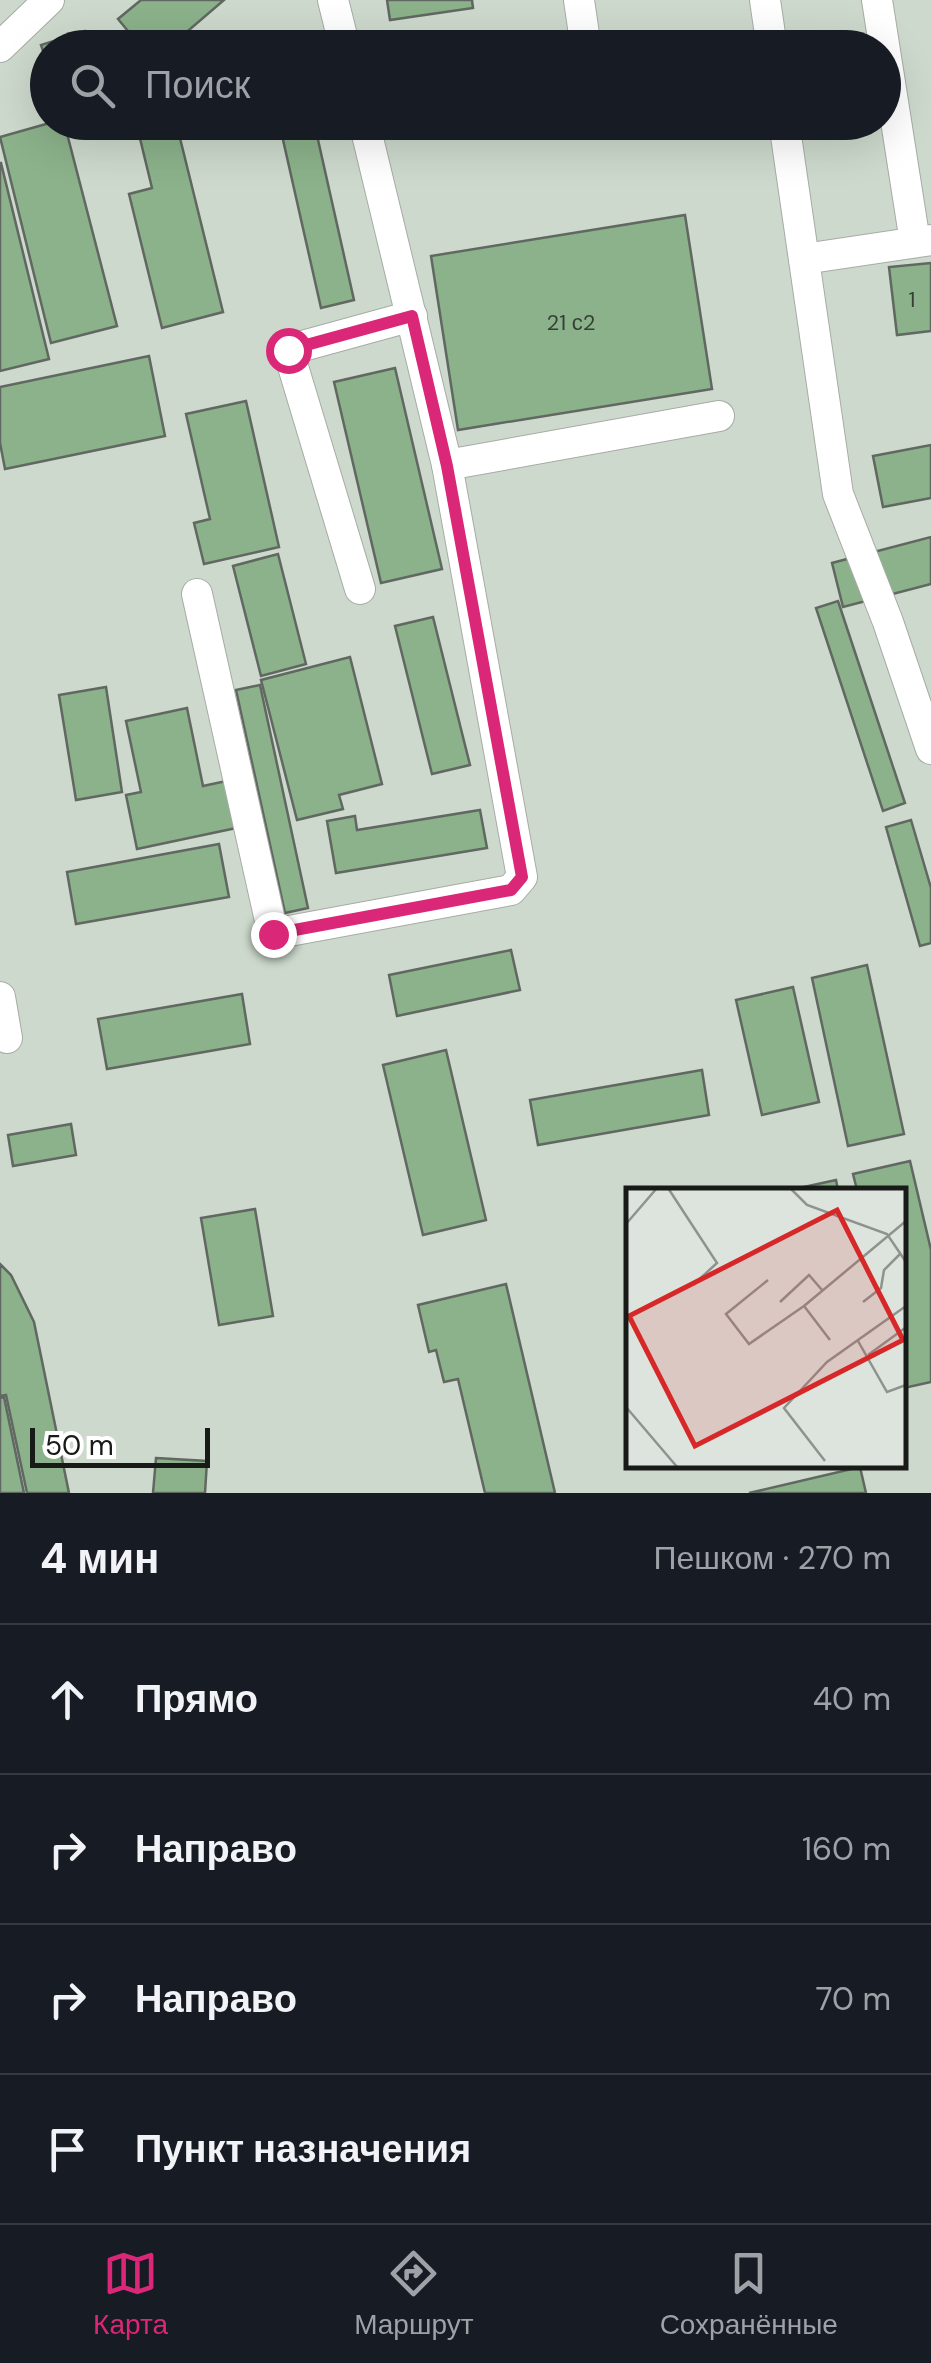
<!DOCTYPE html>
<html lang="ru">
<head>
<meta charset="utf-8">
<style>
  :root { --surface:#171b24; --page:#20242c; --text:#f1f3f6; --muted:#9ea1a6; --line:#363941; --accent:#db2777 }
  body { margin:0; font-family:"DM Sans",sans-serif; background:var(--page); color:var(--text) }
  .scale { position:absolute; left:30px; bottom:25px; width:180px; box-sizing:border-box; padding-left:10px; border:5px solid #181a18; border-top:0; font-size:28px; line-height:35px; white-space:nowrap; color:#181a18; -webkit-text-stroke:8px #fff; paint-order:stroke }
  .stop { position:absolute; width:30px; height:30px; margin:-22px; border:8px solid #db2777; border-radius:50%; background:#fff }
  .stop.end { background:#db2777; border-color:#fff; box-shadow:0 2px 10px #0008 }
  .list { margin:0; padding:0; list-style:none }
  h2 { display:flex; justify-content:space-between; align-items:center; height:130px; margin:0; padding:0 40px; font-size:42px }
  h2 small { font-size:32px; font-weight:400; color:var(--muted) }
  .list li { display:grid; grid-template-columns:65px 1fr auto; gap:30px; align-items:center; box-sizing:border-box; height:150px; padding:0 40px; border-top:2px solid var(--line) }
  .list b { display:block; font-size:38px; white-space:nowrap }
  .list em { font-size:32px; font-style:normal; color:var(--muted) }
  .icon { flex:none; width:55px; height:55px; fill:none; stroke:currentColor; stroke-width:2; stroke-linecap:round; stroke-linejoin:round }
  .map { position:relative; flex:none; width:931px; height:1493px; overflow:hidden }
  .search { position:absolute; background:var(--surface); box-shadow:0 10px 40px #0002; left:30px; right:30px; top:30px; height:110px; display:flex; align-items:center; gap:25px; box-sizing:border-box; padding:0 35px; border-radius:55px; color:var(--muted); font-size:38px }
  .sheet { height:730px; background:var(--surface) }
  nav { display:flex; justify-content:space-around; align-items:center; box-sizing:border-box; height:140px; border-top:2px solid var(--line); background:var(--surface); font-size:28px; color:var(--muted) }
  nav a { display:grid; justify-items:center; gap:5px }
  nav .on { color:var(--accent) }
  .map>svg:first-child { display:block }
  .built { fill:#cdd9cd; fill-rule:evenodd }
  .building { fill:#8bb28b; stroke:#616761; stroke-width:2.5 }
  .lines { fill:none; stroke-linecap:round; stroke-linejoin:round }
  .minor-casing { stroke:#a6aca5; stroke-width:32 }
  .minor { stroke:#fff; stroke-width:30 }
  .route { stroke:#db2777; stroke-width:12 }
  .labels { text-anchor:middle; stroke-width:10; stroke-linejoin:round; paint-order:stroke }
  .number-label { font-size:22px; fill:#354035 }
  .inset-road { fill:none; stroke:#8e938e; stroke-width:2.5 }
  .view { fill:#d62828; fill-opacity:0.15; stroke:#d62828; stroke-width:5 }
  .inset-edge { fill:none; stroke:#181a18; stroke-width:5 }
</style>
</head>
<body>
<div class="map">
<svg width="931" height="1493" viewBox="0 0 931 1493">
  <rect width="100%" height="100%" fill="#dde4dd"/>
  <!-- built -->
  <path class="built" d="M 0,0 L 931,0 L 931,1493 L 0,1493 ZM 48,48 L 884,48 L 884,122 L 48,122 ZM 628,1190 L 904,1190 L 904,1466 L 628,1466 Z"/>
  <!-- building -->
  <g class="building">
    <path d="M 141,0 L 224,0 L 168,48 L 142,48 L 118,19 Z"/>
    <path d="M 387,0 L 472,0 L 473,8 L 390,20 Z"/>
    <path d="M 85,31 L 90,48 L 48,48 L 48,65 L 41,45 Z"/>
    <path d="M 53,122 L 64,122 L 117,326 L 51,343 L 0,137 Z"/>
    <path d="M 136,122 L 176,122 L 223,312 L 162,328 L 129,194 L 152,188 Z"/>
    <path d="M 279,122 L 314,122 L 354,300 L 321,308 Z"/>
    <path d="M 1,163 L 49,359 L 0,371 L 0,163 Z"/>
    <path d="M 685,215 L 712,389 L 458,430 L 431,256 Z"/>
    <path d="M 931,263 L 931,331 L 897,335 L 889,267 Z"/>
    <path d="M 149,356 L 165,436 L 5,469 L 0,443 L 0,387 Z"/>
    <path d="M 395,368 L 442,569 L 381,583 L 334,382 Z"/>
    <path d="M 246,401 L 279,547 L 204,564 L 194,523 L 210,519 L 186,414 Z"/>
    <path d="M 931,445 L 931,498 L 883,507 L 873,456 Z"/>
    <path d="M 931,537 L 931,584 L 843,607 L 832,563 Z"/>
    <path d="M 278,554 L 306,664 L 261,676 L 233,566 Z"/>
    <path d="M 838,601 L 905,803 L 883,811 L 816,608 Z"/>
    <path d="M 433,617 L 470,765 L 432,774 L 395,626 Z"/>
    <path d="M 350,657 L 382,784 L 339,795 L 343,809 L 297,820 L 261,680 Z"/>
    <path d="M 260,685 L 308,908 L 285,913 L 236,690 Z"/>
    <path d="M 106,687 L 122,792 L 76,800 L 59,695 Z"/>
    <path d="M 187,708 L 203,786 L 231,780 L 241,827 L 137,849 L 126,795 L 141,792 L 126,721 Z"/>
    <path d="M 480,810 L 487,848 L 336,873 L 327,821 L 355,816 L 357,830 Z"/>
    <path d="M 911,820 L 931,888 L 931,943 L 920,946 L 886,827 Z"/>
    <path d="M 219,844 L 229,897 L 76,924 L 67,872 Z"/>
    <path d="M 511,950 L 520,990 L 397,1016 L 389,975 Z"/>
    <path d="M 867,965 L 904,1134 L 848,1146 L 812,978 Z"/>
    <path d="M 793,987 L 819,1102 L 762,1115 L 736,1000 Z"/>
    <path d="M 242,994 L 250,1044 L 107,1069 L 98,1019 Z"/>
    <path d="M 446,1050 L 486,1220 L 423,1235 L 383,1065 Z"/>
    <path d="M 702,1070 L 709,1115 L 538,1145 L 530,1100 Z"/>
    <path d="M 71,1124 L 76,1155 L 13,1166 L 8,1135 Z"/>
    <path d="M 910,1161 L 931,1250 L 931,1382 L 904,1388 L 904,1190 L 857,1190 L 853,1174 Z"/>
    <path d="M 836,1180 L 838,1190 L 790,1190 Z"/>
    <path d="M 255,1209 L 273,1316 L 219,1325 L 201,1218 Z"/>
    <path d="M 0,1264 L 11,1275 L 34,1322 L 69,1493 L 27,1493 L 6,1395 L 0,1396 Z"/>
    <path d="M 506,1284 L 555,1493 L 485,1493 L 458,1379 L 444,1382 L 436,1350 L 429,1352 L 418,1305 Z"/>
    <path d="M 4,1397 L 24,1493 L 0,1493 L 0,1398 Z"/>
    <path d="M 156,1458 L 207,1461 L 205,1493 L 153,1493 Z"/>
    <path d="M 860,1467 L 866,1493 L 749,1493 Z"/>
  </g>
  <g class="lines">
    <!-- minor casing -->
    <g class="minor-casing">
      <g id="minor">
        <path d="M 333,0 L 345,48"/>
        <path d="M 579,0 L 586,48"/>
        <path d="M 765,0 L 772,48"/>
        <path d="M 877,0 L 915,242"/>
        <path d="M 0,47 L 49,0"/>
        <path d="M 364,122 L 447,465 L 719,416"/>
        <path d="M 784,122 L 838,494 L 888,622 L 931,749"/>
        <path d="M 804,259 L 931,240"/>
        <path d="M 360,589 L 288,350 L 412,316"/>
        <path d="M 197,594 L 273,934 L 511,890 L 522,877 L 447,465"/>
        <path d="M 0,997 L 7,1038"/>
      </g>
    </g>
    <!-- minor -->
    <use href="#minor" class="minor"/>
  </g>
  <g class="lines">
    <!-- route -->
    <path class="route" d="M 273,934 L 511,890 L 522,877 L 447,466 L 412,316 L 288,350"/>
  </g>
  <g class="labels">
    <!-- number labels -->
    <g class="number-label">
      <text x="912" y="307">1</text>
      <text x="571" y="330">21 с2</text>
    </g>
  </g>
  <!-- overview -->
  <g transform="translate(626 1188)">
    <rect width="280" height="280" fill="#dde4dd"/>
    <path class="inset-road" d="M 42,0 L 91,75 L 67,97M 164,0 L 181,17 L 261,46 L 280,74M 0,36 L 31,0M 142,92 L 100,126 L 123,156 L 178,118M 154,114 L 183,87 L 196,102M 237,114 L 255,100 L 258,82 L 274,66M 204,152 L 178,118 L 280,33M 232,153 L 261,204 L 280,197M 242,167 L 279,140M 0,219 L 52,280M 199,273 L 158,220 L 201,174 L 280,118"/>
    <path class="view" d="M 211,22 L 277,152 L 69,258 L 3,128 Z"/>
    <rect width="280" height="280" class="inset-edge"/>
  </g>
</svg>
<div class="scale">50 m</div>
<div class="stop" style="left:288px;top:350px"></div>
<div class="stop end" style="left:273px;top:934px"></div>
<div class="search"><svg class="icon" aria-label="search" viewBox="0 0 24 24"><circle cx="10" cy="10" r="6"/><path d="M15 15l6 6"/></svg>Поиск</div>
</div>
<section class="sheet">
<h2>4 мин<small>Пешком · 270 m</small></h2>
<ul class="list">
<li><svg class="icon" aria-label="ahead" viewBox="0 0 24 24"><path d="M12 20V5M6 11l6-6 6 6"/></svg><div><b>Прямо</b></div><em>40 m</em></li>
<li><svg class="icon" aria-label="right" viewBox="0 0 24 24"><path d="M7 20v-9h11M14 6l5 5-5 5"/></svg><div><b>Направо</b></div><em>160 m</em></li>
<li><svg class="icon" aria-label="right" viewBox="0 0 24 24"><path d="M7 20v-9h11M14 6l5 5-5 5"/></svg><div><b>Направо</b></div><em>70 m</em></li>
<li><svg class="icon" aria-label="arrive" viewBox="0 0 24 24"><path d="M6 21V4h12l-3 4 3 4H6"/></svg><div><b>Пункт назначения</b></div></li>
</ul>
</section>
<nav>
<a class="on"><svg class="icon" aria-label="map" viewBox="0 0 24 24"><path d="M3 6l6-2 6 2 6-2v14l-6 2-6-2-6 2zM9 4v14M15 6v14"/></svg>Карта</a>
<a><svg class="icon" aria-label="directions" viewBox="0 0 24 24"><path d="M12 3l9 9-9 9-9-9zM9 14v-3h6M13 9l2 2-2 2"/></svg>Маршрут</a>
<a><svg class="icon" aria-label="saved" viewBox="0 0 24 24"><path d="M7 4h10v16l-5-4-5 4z"/></svg>Сохранённые</a>
</nav>
</body>
</html>
